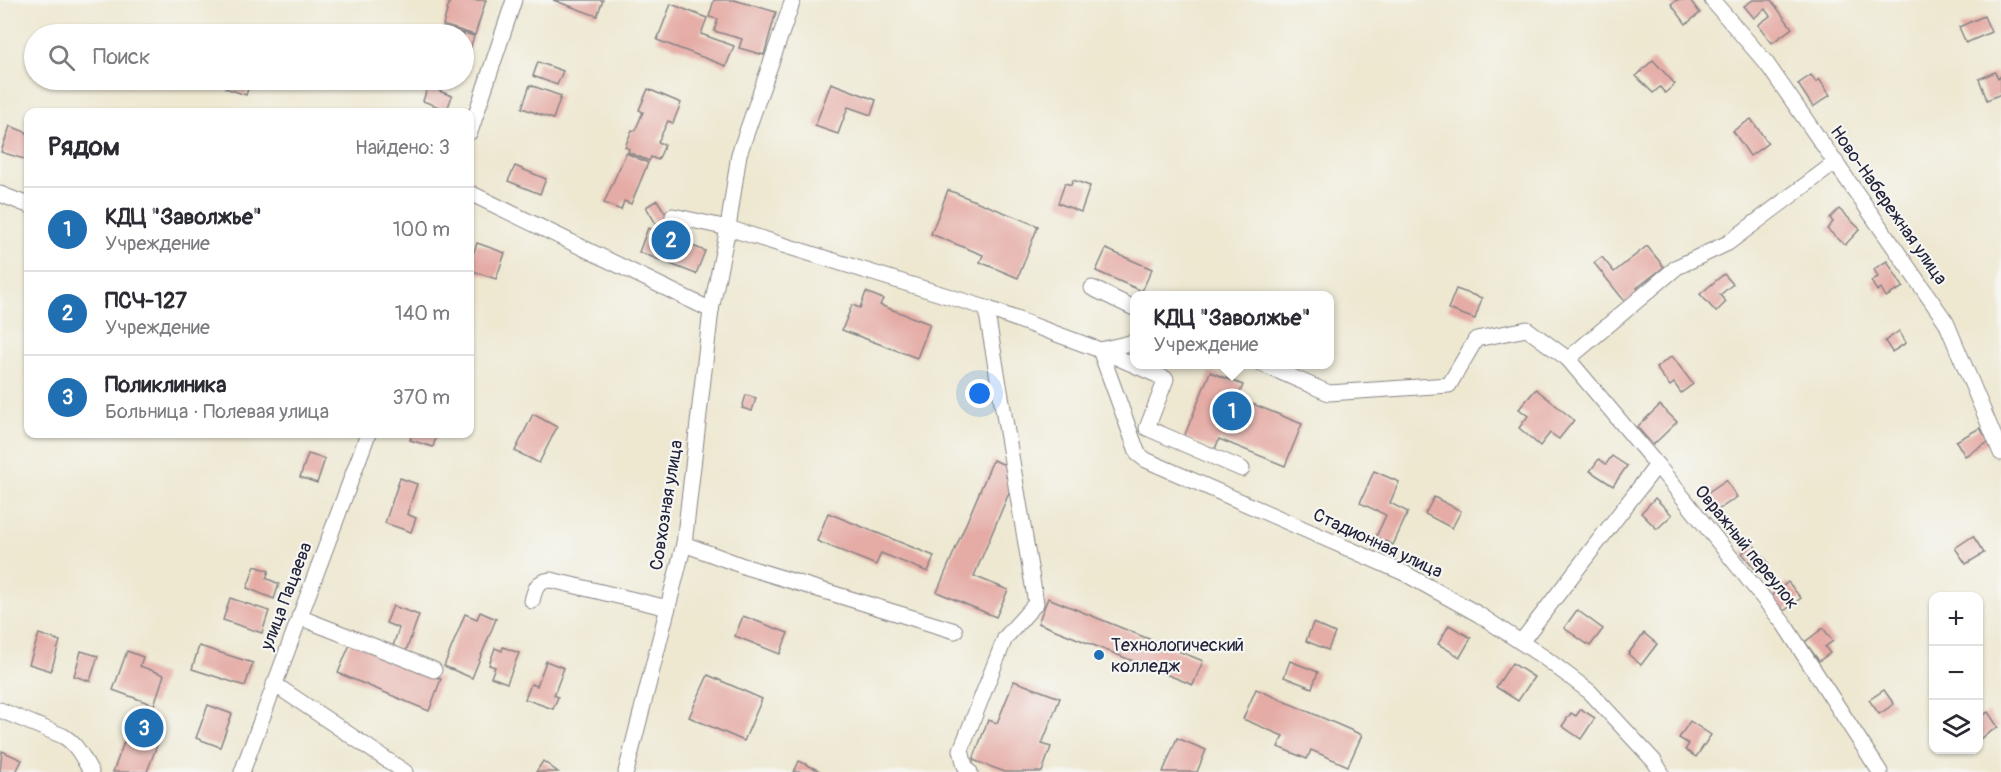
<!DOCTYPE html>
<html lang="ru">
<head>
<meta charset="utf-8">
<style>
  :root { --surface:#fff; --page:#f2f2f3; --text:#2b2b33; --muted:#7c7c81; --line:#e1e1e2; --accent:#1f6fb2 }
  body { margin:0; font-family:Pangolin,sans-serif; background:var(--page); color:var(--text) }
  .controls { position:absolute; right:18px; bottom:18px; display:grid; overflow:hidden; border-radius:12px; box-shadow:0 2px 4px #0004 }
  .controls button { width:54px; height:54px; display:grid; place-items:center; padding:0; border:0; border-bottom:2px solid var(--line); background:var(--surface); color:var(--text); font:30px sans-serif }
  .you { position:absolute; left:980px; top:394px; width:21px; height:21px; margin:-15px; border:4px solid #fff; border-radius:50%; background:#1a73e8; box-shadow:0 0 0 9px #1a73e833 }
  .badge { display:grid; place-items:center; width:39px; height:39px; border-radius:50%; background:var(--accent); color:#fff; font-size:20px; font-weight:700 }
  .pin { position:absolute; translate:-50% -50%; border:3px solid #fff; box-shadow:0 2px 6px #0006 }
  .popup { position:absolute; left:1130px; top:291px; width:204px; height:78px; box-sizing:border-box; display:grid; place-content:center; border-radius:12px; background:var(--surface); filter:drop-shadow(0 2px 4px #0005); font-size:20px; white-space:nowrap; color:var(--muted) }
  .popup b { font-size:22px; color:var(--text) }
  .popup::after { content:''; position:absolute; left:50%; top:100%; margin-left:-12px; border:12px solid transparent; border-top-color:var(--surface) }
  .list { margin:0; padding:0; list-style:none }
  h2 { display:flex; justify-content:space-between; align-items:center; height:78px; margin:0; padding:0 24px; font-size:26px }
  h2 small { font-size:20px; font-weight:400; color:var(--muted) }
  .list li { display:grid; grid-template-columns:39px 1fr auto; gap:18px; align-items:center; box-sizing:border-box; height:84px; padding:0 24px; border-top:2px solid var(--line) }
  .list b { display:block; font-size:22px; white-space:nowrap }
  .list p { margin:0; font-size:20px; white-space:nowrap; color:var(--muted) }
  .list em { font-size:20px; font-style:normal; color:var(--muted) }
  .icon { flex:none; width:33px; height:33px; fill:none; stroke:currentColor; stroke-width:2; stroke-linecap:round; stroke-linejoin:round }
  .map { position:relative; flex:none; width:2001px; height:772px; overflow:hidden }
  .search { position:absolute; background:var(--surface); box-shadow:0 2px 4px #0004; left:24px; top:24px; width:450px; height:66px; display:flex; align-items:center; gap:15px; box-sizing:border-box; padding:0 21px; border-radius:33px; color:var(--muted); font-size:22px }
  .panel { position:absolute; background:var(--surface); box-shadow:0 2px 4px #0004; left:24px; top:108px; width:450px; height:330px; border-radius:12px }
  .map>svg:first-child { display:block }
  .building { fill:#e5aba5 }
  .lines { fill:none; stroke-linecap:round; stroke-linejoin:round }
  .minor-casing { stroke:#888586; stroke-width:17 }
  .minor { stroke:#fff; stroke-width:15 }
  .poi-dot { fill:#1f6fb2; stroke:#f6f6f2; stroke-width:2 }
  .labels { text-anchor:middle; stroke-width:4.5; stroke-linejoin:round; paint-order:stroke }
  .street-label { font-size:18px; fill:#22223b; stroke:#f6f6f2 }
  .poi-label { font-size:18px; fill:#22223b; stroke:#f6f6f2; text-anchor:start }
</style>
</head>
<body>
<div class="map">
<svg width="2001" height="772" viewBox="0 0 2001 772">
  <rect width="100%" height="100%" fill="#f6f6f2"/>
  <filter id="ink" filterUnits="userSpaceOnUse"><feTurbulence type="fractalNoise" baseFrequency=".0167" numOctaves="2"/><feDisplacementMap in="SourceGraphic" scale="12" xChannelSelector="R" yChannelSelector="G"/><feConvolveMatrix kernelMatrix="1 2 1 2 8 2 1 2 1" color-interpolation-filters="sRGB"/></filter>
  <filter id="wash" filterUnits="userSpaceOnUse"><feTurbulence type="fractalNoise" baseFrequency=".008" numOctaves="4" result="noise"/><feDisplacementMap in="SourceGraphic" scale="24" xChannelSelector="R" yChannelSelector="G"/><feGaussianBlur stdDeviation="1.35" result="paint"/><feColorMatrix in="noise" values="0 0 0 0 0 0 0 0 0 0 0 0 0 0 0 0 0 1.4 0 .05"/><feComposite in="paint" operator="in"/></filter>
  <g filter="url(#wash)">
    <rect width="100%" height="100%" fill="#eee8d1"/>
    <g id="blocks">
      <!-- building -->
      <g class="building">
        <path d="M 450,0 L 486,0 L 475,35 L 443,25 Z"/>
        <path d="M 553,0 L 603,0 L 597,16 Z"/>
        <path d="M 714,0 L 734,0 L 776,12 L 764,55 L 739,48 L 742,39 L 714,31 L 718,19 L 709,17 Z"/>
        <path d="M 1677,0 L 1690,0 L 1700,13 L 1686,24 L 1671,4 Z"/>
        <path d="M 1753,0 L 1771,0 L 1792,28 L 1772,43 L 1758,25 L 1770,16 L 1765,9 L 1754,18 L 1744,6 Z"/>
        <path d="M 671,4 L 707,18 L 701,34 L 734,46 L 726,66 L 657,40 Z"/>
        <path d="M 1984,16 L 1991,32 L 1966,43 L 1959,27 Z"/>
        <path d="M 443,27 L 474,36 L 468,56 L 464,54 L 464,34 L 441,34 Z"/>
        <path d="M 1653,60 L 1675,84 L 1665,93 L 1660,87 L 1653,93 L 1636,76 Z"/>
        <path d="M 538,62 L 563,71 L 557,85 L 533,76 Z"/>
        <path d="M 1995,72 L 1998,78 L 2001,76 L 2001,94 L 1987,100 L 1979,79 Z"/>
        <path d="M 1811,75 L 1816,82 L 1819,79 L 1830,95 L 1813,107 L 1798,84 Z"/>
        <path d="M 228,80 L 251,80 L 246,95 L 225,88 Z"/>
        <path d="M 430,80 L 442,84 L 439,91 L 452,96 L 447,110 L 423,101 Z"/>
        <path d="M 831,83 L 876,100 L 871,115 L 848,107 L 838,134 L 815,126 Z"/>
        <path d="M 530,85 L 561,96 L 553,119 L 522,108 Z"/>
        <path d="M 648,89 L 681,103 L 673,123 L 668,121 L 658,142 L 665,145 L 658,160 L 651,157 L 649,161 L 628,152 L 629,149 L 625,147 L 632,130 L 635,131 L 643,112 L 639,110 Z"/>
        <path d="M 1751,119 L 1768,143 L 1750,156 L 1733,131 Z"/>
        <path d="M 10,126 L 28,133 L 27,160 L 1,152 Z"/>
        <path d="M 626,153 L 648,163 L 631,204 L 624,201 L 621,210 L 604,203 Z"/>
        <path d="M 515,166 L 546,179 L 540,194 L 508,181 Z"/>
        <path d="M 1073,180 L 1090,186 L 1081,212 L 1058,203 L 1065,183 L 1071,185 Z"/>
        <path d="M 948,190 L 1038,226 L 1018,278 L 980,262 L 983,255 L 931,234 Z"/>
        <path d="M 657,200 L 671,222 L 659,229 L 646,207 Z"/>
        <path d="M 1839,209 L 1860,229 L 1845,245 L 1827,229 L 1833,222 L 1830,218 Z"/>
        <path d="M 648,228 L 705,251 L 696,274 L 639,252 Z"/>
        <path d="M 477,243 L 505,253 L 496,279 L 470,270 L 470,264 Z"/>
        <path d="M 1647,246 L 1664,267 L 1637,288 L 1640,292 L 1626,303 L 1594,263 L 1602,257 L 1614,272 Z"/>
        <path d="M 1106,249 L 1152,269 L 1142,291 L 1096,271 Z"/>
        <path d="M 1887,261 L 1903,287 L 1886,297 L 1881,288 L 1877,291 L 1871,281 L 1878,277 L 1874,269 Z"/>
        <path d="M 1724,274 L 1733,284 L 1720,295 L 1726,302 L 1716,312 L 1700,294 Z"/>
        <path d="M 1456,289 L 1482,298 L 1475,319 L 1448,309 Z"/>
        <path d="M 866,292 L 883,299 L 880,305 L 930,324 L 917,358 L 842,330 L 852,305 L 860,308 Z"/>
        <path d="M 1899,331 L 1906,343 L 1892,352 L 1885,341 Z"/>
        <path d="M 1672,356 L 1693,384 L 1681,393 L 1674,383 L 1670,386 L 1656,368 Z"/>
        <path d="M 1210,372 L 1243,385 L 1238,398 L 1302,424 L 1285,466 L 1219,439 L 1215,449 L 1184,437 Z"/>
        <path d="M 1536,389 L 1574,420 L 1559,439 L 1550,433 L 1540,446 L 1519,428 L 1528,416 L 1519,409 Z"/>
        <path d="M 746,395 L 756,398 L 752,411 L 742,408 Z"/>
        <path d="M 1660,405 L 1677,422 L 1653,445 L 1637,427 Z"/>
        <path d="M 533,414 L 557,427 L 539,463 L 515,451 Z"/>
        <path d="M 1980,428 L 1989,442 L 1965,456 L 1956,441 Z"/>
        <path d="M 412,434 L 437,434 L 433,447 L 410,440 Z"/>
        <path d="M 308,454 L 325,459 L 317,483 L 300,477 Z"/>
        <path d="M 1612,456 L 1627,466 L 1613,486 L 1590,471 L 1599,459 L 1606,464 Z"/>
        <path d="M 993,460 L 1010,467 L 1006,477 L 1014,481 L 974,576 L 1008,590 L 996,617 L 937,592 Z"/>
        <path d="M 1374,471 L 1399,482 L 1390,503 L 1408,512 L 1393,545 L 1376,537 L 1386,515 L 1360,503 Z"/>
        <path d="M 400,478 L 417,484 L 407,514 L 416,518 L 411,532 L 385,523 Z"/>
        <path d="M 1726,480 L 1737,497 L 1715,512 L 1704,495 Z"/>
        <path d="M 1434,497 L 1461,511 L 1452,528 L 1425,514 Z"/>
        <path d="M 1655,498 L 1672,515 L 1657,529 L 1641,513 Z"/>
        <path d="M 828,513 L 934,556 L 928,572 L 881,553 L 876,565 L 817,541 Z"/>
        <path d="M 1973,536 L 1984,553 L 1966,564 L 1955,548 Z"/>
        <path d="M 1753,544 L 1769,564 L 1758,573 L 1742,553 Z"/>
        <path d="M 255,566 L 269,571 L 266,578 L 279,584 L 274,599 L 247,588 Z"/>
        <path d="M 1788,582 L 1801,598 L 1784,611 L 1771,596 Z"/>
        <path d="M 230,598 L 269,611 L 262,633 L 223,620 Z"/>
        <path d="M 1048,598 L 1203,661 L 1193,685 L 1038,623 Z"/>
        <path d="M 393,606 L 419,615 L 406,651 L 393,646 L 399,628 L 386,623 Z"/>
        <path d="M 1577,610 L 1603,629 L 1590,646 L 1564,628 Z"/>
        <path d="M 480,612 L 496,619 L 472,678 L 444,666 L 465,614 L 477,619 Z"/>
        <path d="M 743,616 L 788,633 L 780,654 L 735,636 Z"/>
        <path d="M 1313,623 L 1335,633 L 1328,650 L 1306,641 Z"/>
        <path d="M 1449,625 L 1471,638 L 1460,657 L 1438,644 Z"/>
        <path d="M 1823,628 L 1833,641 L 1825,647 L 1830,653 L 1819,661 L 1805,642 Z"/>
        <path d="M 1644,633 L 1657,644 L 1641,665 L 1628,654 Z"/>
        <path d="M 39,634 L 60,641 L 51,671 L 29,664 Z"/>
        <path d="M 351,642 L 441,679 L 429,711 L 338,673 Z"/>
        <path d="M 199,646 L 253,663 L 245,686 L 192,669 Z"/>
        <path d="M 503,647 L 519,653 L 507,683 L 491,677 L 495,667 L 489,665 L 495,648 L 502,651 Z"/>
        <path d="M 81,651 L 98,656 L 90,681 L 74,676 Z"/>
        <path d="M 127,651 L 143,657 L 140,666 L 164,675 L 154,705 L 113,690 Z"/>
        <path d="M 546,661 L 564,668 L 554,695 L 558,697 L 553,709 L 525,699 L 531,684 L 537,686 Z"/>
        <path d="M 1290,661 L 1318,672 L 1312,688 L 1284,677 Z"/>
        <path d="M 1512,663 L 1534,677 L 1518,701 L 1496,687 Z"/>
        <path d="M 708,675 L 762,699 L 744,741 L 689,717 Z"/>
        <path d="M 1014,681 L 1060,698 L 1042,744 L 1051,747 L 1042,772 L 1005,772 L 973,760 L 988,720 L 997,723 Z"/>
        <path d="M 1256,689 L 1362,735 L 1348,766 L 1311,750 L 1307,759 L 1278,747 L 1283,736 L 1243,719 Z"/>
        <path d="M 1884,690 L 1894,704 L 1879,714 L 1869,700 Z"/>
        <path d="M 208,705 L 232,714 L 220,747 L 196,738 Z"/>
        <path d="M 1581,709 L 1595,718 L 1581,739 L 1562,726 L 1571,713 L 1576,716 Z"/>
        <path d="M 1988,712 L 1998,727 L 1978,740 L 1978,718 Z"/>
        <path d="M 1690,721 L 1711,735 L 1696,757 L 1685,750 L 1689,744 L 1679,738 Z"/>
        <path d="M 130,726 L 160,737 L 147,772 L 113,772 Z"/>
        <path d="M 1177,738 L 1206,750 L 1197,772 L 1163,772 Z"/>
        <path d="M 2,751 L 22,760 L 16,772 L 0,772 Z"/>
        <path d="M 543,761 L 558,772 L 536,772 Z"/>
        <path d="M 799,761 L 822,772 L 794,772 Z"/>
      </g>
    </g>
  </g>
  <g filter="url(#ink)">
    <use href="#blocks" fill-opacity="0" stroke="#888586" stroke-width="1.5"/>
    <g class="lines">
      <!-- minor casing -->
      <g class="minor-casing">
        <g id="minor">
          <path d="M 1712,0 L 1767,64 L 1946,322 L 2001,453"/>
          <path d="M 470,132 L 514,0"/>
          <path d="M 470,193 L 711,310"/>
          <path d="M 0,194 L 28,205"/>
          <path d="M 673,216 L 728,228 L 986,308 L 1100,350 L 1134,342"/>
          <path d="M 1092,288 L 1134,308"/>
          <path d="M 1100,350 L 1138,454 L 1146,460 L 1404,573 L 1478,614 L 1545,658 L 1590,692 L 1654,761 L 1661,772"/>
          <path d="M 1100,350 L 1166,379 L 1147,428 L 1242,469"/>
          <path d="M 1568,359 L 1657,465 L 1784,624 L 1880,772"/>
          <path d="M 1262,364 L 1329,393 L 1449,385 L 1476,339 L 1527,329 L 1568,359 L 1677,267 L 1728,243 L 1836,162"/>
          <path d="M 684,544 L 746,567 L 955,631"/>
          <path d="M 532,601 C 535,588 537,581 551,580 L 668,608"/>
          <path d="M 299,617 L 434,670"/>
          <path d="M 1521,642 L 1657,465"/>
          <path d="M 274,684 L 405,772"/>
          <path d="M 0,710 L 63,736 C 77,744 83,758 91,772"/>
          <path d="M 242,772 L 368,434"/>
          <path d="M 626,772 L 684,544 L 711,310 L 728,228 L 739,154 L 793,0"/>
          <path d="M 970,772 L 965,766 L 961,750 L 1005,638 L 1036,603 L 986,308"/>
        </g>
      </g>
      <!-- minor -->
      <use href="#minor" class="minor"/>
    </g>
  </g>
  <!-- markers -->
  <circle class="poi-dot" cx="1099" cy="655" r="6"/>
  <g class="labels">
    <!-- street labels -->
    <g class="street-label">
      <text transform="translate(1889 205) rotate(55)" y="6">Ново-Набережная улица</text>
      <text transform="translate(666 505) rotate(-81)" y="6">Совхозная улица</text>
      <text transform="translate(1378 543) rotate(25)" y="6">Стадионная улица</text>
      <text transform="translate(1747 547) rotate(51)" y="6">Овражный переулок</text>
      <text transform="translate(286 596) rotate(-69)" y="6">улица Пацаева</text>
    </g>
    <!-- poi labels -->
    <g class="poi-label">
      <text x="1111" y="651">Технологический<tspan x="1111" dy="21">колледж</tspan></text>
    </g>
  </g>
</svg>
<div class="controls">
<button>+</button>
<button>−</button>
<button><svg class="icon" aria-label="layers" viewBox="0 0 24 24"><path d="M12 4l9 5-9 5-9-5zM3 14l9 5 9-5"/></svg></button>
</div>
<div class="you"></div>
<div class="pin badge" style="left:1232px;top:411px">1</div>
<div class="popup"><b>КДЦ &quot;Заволжье&quot;</b>Учреждение</div>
<div class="pin badge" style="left:671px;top:240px">2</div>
<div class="pin badge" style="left:144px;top:728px">3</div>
<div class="search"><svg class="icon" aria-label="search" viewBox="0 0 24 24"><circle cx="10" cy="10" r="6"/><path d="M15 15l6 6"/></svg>Поиск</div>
<section class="panel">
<h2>Рядом<small>Найдено: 3</small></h2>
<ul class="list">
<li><span class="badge">1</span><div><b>КДЦ &quot;Заволжье&quot;</b><p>Учреждение</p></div><em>100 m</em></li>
<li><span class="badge">2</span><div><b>ПСЧ-127</b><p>Учреждение</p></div><em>140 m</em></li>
<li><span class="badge">3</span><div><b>Поликлиника</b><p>Больница · Полевая улица</p></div><em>370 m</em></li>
</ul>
</section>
</div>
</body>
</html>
